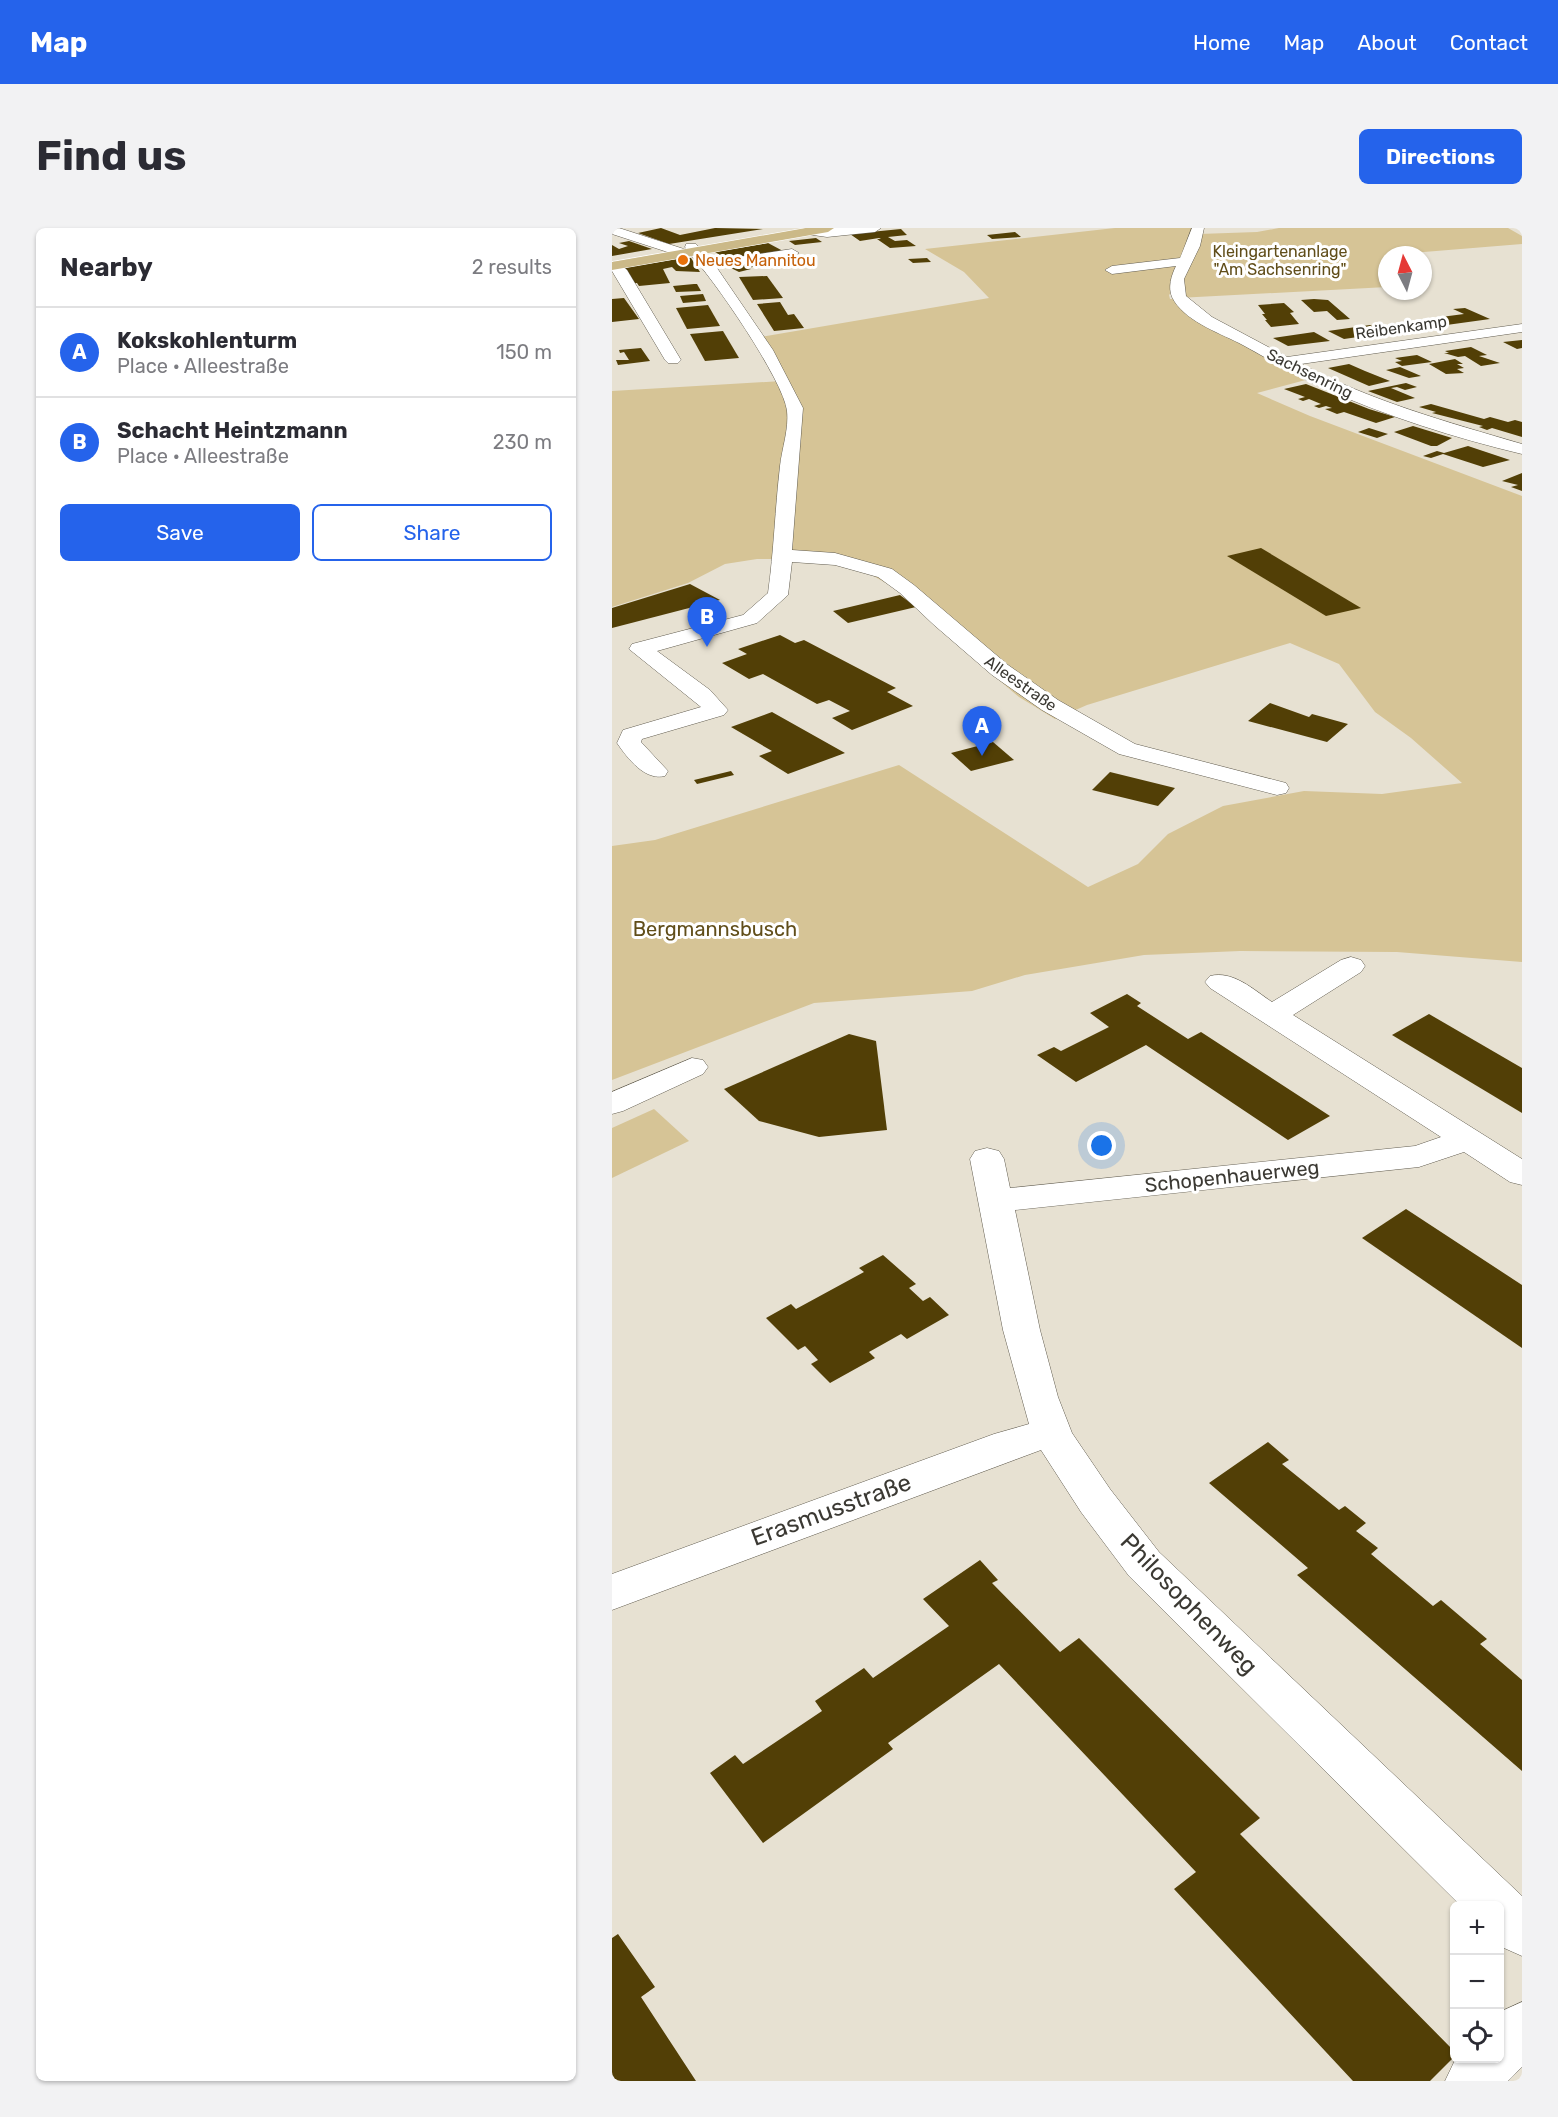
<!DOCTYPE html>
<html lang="en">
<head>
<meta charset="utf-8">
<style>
  :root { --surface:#fff; --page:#f2f2f3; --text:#2b2b33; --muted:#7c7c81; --line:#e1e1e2; --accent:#2563eb }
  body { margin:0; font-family:Rubik,sans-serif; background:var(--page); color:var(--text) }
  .controls { position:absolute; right:18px; bottom:18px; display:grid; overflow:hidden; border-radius:9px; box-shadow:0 2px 4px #0004 }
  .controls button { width:54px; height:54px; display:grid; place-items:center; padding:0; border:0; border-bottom:2px solid var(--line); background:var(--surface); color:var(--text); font:30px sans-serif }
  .compass { position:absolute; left:766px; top:18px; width:54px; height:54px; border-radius:50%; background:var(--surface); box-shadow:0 2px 4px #0004; rotate:354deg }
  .you { position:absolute; left:490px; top:918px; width:21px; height:21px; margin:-15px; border:4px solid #fff; border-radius:50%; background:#1a73e8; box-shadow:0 0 0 9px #1a73e833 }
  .badge { display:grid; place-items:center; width:39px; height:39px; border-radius:50%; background:var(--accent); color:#fff; font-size:20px; font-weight:700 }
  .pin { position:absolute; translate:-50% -50px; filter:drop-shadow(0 2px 3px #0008) }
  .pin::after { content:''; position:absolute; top:32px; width:21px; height:18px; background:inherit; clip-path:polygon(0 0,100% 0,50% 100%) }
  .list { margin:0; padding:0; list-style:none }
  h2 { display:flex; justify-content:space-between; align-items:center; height:78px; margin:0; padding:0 24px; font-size:26px }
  h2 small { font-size:20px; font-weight:400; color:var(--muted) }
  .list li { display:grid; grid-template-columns:39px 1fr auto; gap:18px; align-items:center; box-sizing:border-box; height:90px; padding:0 24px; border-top:2px solid var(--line) }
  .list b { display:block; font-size:22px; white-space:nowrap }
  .list p { margin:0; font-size:20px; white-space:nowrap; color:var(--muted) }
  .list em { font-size:20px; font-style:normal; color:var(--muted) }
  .actions { display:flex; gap:12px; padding:18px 24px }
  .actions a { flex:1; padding:14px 0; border:2px solid var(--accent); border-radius:9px; text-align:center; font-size:21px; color:var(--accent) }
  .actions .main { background:var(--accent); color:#fff }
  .icon { flex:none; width:33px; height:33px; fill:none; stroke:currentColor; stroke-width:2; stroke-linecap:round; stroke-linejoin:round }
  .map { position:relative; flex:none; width:910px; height:1853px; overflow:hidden; border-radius:9px }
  header { display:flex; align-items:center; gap:36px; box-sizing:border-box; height:84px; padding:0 30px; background:var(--accent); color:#fff }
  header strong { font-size:28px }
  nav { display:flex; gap:33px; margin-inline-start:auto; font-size:21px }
  .intro { display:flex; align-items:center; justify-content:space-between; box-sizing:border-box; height:144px; padding:0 36px }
  h1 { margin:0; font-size:42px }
  .button { padding:15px 27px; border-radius:9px; background:var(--accent); color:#fff; font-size:21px; font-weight:700 }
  main { display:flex; gap:36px; padding:0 36px }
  aside { flex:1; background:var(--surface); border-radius:9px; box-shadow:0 2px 4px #0004 }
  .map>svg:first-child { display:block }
  .green { fill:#d6c496 }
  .building { fill:#523f06 }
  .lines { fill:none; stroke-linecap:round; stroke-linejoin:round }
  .minor-casing { stroke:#625d50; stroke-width:1 }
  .major-casing { stroke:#fff; stroke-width:1 }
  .minor { fill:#fff; fill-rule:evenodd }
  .major { fill:#cbb988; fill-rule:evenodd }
  .food-dot { fill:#e8710a; stroke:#fff; stroke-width:2 }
  .labels { text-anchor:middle; stroke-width:6; stroke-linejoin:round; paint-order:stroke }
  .far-park-label { font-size:16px; fill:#614e1a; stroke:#fff }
  .far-food-label { font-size:16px; fill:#c56008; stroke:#fff; text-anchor:start }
  .far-street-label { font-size:16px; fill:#3b3933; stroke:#fff }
  .park-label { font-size:20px; fill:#614e1a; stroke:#fff }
  .street-label { font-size:20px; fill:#3b3933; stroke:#fff }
  .near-street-label { font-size:24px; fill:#3b3933; stroke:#fff }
</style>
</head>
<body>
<header>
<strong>Map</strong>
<nav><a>Home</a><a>Map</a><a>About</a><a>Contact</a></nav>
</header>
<div class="intro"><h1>Find us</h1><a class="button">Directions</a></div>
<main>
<aside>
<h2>Nearby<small>2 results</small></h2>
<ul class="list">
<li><span class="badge">A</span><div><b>Kokskohlenturm</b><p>Place · Alleestraße</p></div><em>150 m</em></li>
<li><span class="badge">B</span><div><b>Schacht Heintzmann</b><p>Place · Alleestraße</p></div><em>230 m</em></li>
</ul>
<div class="actions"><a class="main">Save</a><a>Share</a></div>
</aside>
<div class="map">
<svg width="910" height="1853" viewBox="0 0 910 1853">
  <rect width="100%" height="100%" fill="#e7e1d2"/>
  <!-- green -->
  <g class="green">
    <path d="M 503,0 L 586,0 L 587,6 L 645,4 L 667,0 L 896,0 L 910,8 L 910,16 L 775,27 L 775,59 L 566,70 L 562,61 L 557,67 L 558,71 L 566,71 L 701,150 L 645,165 L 698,188 L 910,268 L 910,734 L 785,724 L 628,723 L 532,727 L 413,747 L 360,763 L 202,775 L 0,852 L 0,618 L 43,612 L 287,537 L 476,659 L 526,636 L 556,606 L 611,578 L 692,563 L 770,566 L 850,555 L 799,510 L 763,484 L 727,436 L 678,415 L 475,477 L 443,491 L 407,469 L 321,396 L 295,367 L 249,341 L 194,331 L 145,331 L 113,336 L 76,355 L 0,379 L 0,163 L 170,153 L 149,109 L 377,70 L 352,44 L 313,21 Z"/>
    <path d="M 42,881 L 77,913 L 0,950 L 0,900 Z"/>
  </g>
  <!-- building -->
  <g class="building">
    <path d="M 49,0 L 68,7 L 103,0 L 151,1 L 57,16 L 26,5 Z"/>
    <path d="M 289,1 L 295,7 L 276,9 L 283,13 L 295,12 L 304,18 L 278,20 L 265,11 L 269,11 L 267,10 L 248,13 L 238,6 Z"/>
    <path d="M 403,4 L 409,9 L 380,11 L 375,7 Z"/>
    <path d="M 204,10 L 210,14 L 183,17 L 177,13 Z"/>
    <path d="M 17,13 L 40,21 L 0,28 L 0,17 L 7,21 L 16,18 L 7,15 Z"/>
    <path d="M 156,15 L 171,23 L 118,33 L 103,24 Z"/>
    <path d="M 187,27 L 194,30 L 135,40 L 139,41 L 127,44 L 117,39 Z"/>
    <path d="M 71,30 L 79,30 L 88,44 L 64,43 L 60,39 L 51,41 L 58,55 L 27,58 L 25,55 L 20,55 L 11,40 Z"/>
    <path d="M 315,30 L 319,34 L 301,35 L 296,31 Z"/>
    <path d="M 155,48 L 171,70 L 141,72 L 127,49 Z"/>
    <path d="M 82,56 L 85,56 L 89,63 L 64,64 L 61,58 Z"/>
    <path d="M 91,66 L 94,73 L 71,75 L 68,68 Z"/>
    <path d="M 12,70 L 27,91 L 0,94 L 0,71 Z"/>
    <path d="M 702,71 L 716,72 L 738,91 L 725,92 L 715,83 L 702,84 L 689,72 Z"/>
    <path d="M 168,74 L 176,87 L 182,86 L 192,100 L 162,103 L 145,76 Z"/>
    <path d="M 672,75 L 682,84 L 678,85 L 687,96 L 659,99 L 653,92 L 655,92 L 650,86 L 653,86 L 646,77 Z"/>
    <path d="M 96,77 L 108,98 L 75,101 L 64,80 Z"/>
    <path d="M 853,80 L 878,91 L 791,103 L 777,96 L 812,92 L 817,94 L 834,92 L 829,89 L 852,86 L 841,81 Z"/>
    <path d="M 758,97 L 774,105 L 732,111 L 716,103 Z"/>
    <path d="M 111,103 L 127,130 L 93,133 L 78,106 Z"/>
    <path d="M 702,104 L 718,113 L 676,118 L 661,110 Z"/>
    <path d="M 910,112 L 910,120 L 905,121 L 891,114 Z"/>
    <path d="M 859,119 L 875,127 L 867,128 L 888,135 L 869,138 L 853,128 L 846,129 L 832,125 L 837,125 L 833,123 Z"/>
    <path d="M 29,120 L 38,133 L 6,137 L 4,132 L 17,132 L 12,124 L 8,125 L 7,122 Z"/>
    <path d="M 805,127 L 820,134 L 790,138 L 783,134 L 790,133 L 783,130 Z"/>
    <path d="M 843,131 L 851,136 L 845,136 L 852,140 L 845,141 L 852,145 L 834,146 L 817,136 Z"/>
    <path d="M 737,136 L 753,143 L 778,153 L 757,158 L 716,140 Z"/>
    <path d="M 788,139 L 809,148 L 797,150 L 774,142 Z"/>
    <path d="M 794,155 L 805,159 L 793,162 L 785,159 L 779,160 L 803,170 L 785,174 L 756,163 Z"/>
    <path d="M 694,156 L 757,181 L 783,189 L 764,195 L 732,184 L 725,186 L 713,181 L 720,180 L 714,178 L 707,180 L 702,178 L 709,176 L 697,171 L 691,173 L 686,171 L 693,169 L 672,161 Z"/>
    <path d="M 819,176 L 872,191 L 878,189 L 896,194 L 903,192 L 910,194 L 910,209 L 880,200 L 875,202 L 867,199 L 871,198 L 824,186 L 820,185 L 824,184 L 807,179 Z"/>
    <path d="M 801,198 L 840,210 L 825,218 L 819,218 L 782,204 Z"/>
    <path d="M 757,200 L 776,206 L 765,210 L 746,204 Z"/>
    <path d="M 856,218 L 898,232 L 871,239 L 831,226 L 819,230 L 811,228 L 825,223 L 832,225 Z"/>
    <path d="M 910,245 L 910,263 L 899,259 L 906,257 L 890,253 Z"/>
    <path d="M 649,320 L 749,380 L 714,388 L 615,328 Z"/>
    <path d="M 78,356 L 108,372 L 0,400 L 0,380 Z"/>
    <path d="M 288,367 L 304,379 L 236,395 L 221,383 Z"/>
    <path d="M 168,407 L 183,415 L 192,412 L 284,460 L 275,464 L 301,478 L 240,502 L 220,490 L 238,483 L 217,472 L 205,476 L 151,446 L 137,451 L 110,435 L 135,426 L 126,421 Z"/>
    <path d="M 658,475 L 697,489 L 700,486 L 736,496 L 715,514 L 636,493 Z"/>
    <path d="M 160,484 L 233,525 L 176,546 L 147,528 L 160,523 L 119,499 Z"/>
    <path d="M 381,514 L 402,532 L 359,543 L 339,525 Z"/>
    <path d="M 119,543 L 122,547 L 85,556 L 82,552 Z"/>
    <path d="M 498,544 L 563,560 L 546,578 L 480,562 Z"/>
    <path d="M 515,766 L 529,775 L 525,778 L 576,811 L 589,804 L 718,888 L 676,912 L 534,817 L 464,854 L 425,827 L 442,819 L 449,823 L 497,799 L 478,785 Z"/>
    <path d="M 817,786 L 910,840 L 910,885 L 780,807 Z"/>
    <path d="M 237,806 L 264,813 L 275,902 L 207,909 L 147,893 L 112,861 Z"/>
    <path d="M 794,981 L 910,1057 L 910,1120 L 750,1010 Z"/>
    <path d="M 271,1027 L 304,1056 L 297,1060 L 311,1073 L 318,1069 L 337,1087 L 295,1111 L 289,1106 L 257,1124 L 263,1130 L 218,1155 L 199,1136 L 206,1132 L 193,1118 L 186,1122 L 154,1090 L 179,1076 L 184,1081 L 252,1044 L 247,1040 Z"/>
    <path d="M 656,1214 L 677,1232 L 670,1236 L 727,1282 L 733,1278 L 754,1295 L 744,1303 L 766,1320 L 759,1326 L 821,1378 L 829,1372 L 875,1411 L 868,1416 L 910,1452 L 910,1543 L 685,1347 L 696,1340 L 597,1255 Z"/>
    <path d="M 368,1332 L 386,1352 L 380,1355 L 448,1424 L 467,1410 L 648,1590 L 628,1606 L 843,1824 L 843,1828 L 818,1853 L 741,1853 L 562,1661 L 584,1644 L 387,1436 L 276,1515 L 281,1521 L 151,1615 L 98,1545 L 123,1527 L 131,1536 L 210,1483 L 203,1473 L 252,1440 L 261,1450 L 337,1398 L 311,1371 Z"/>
    <path d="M 6,1706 L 43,1759 L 29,1769 L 84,1853 L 0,1853 L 0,1710 Z"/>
  </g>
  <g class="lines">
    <!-- minor casing -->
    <g class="minor-casing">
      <g id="minor">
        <path d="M 0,0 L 7,0 L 75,22 L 73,19 L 74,16 L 84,16 L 99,33 L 180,21 L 187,25 L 180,29 L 105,40 L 161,122 L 191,180 L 180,322 L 223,325 L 280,341 L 302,357 L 396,437 L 446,472 L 523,516 L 674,555 L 677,560 L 674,565 L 665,567 L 507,526 L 430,482 L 380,447 L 322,397 L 288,365 L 266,349 L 223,337 L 180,334 L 176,367 L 145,395 L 45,423 L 98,462 L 116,482 L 112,487 L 30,511 L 29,514 L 56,543 L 53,548 C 33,553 16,531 5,515 L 11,502 L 89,479 L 17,421 L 20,416 L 131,387 L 156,365 C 162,323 163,280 168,238 C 170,220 177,201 175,183 C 172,153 100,48 77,25 L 71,29 L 0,6 Z"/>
        <path d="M 194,0 L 269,0 L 263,4 L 215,9 L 194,6 L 192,3 Z"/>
        <path d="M 580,0 L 592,0 L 588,18 L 572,51 L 574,68 L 600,89 L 675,129 L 910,96 L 910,104 L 689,136 C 759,173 835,194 910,216 L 910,226 C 843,210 774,188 711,160 C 682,147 655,130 627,115 C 605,104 571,92 560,69 C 556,59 559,48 564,38 L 500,46 L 493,42 L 500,38 L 568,30 Z"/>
        <path d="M 0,34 L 7,35 L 15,42 L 69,132 L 66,135 L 56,135 L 53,132 L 0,43 Z"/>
        <path d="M 739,729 L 749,732 L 753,738 L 749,744 L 681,787 L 910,931 L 910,957 L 898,954 L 852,924 L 807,939 L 403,982 L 428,1102 L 446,1169 L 460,1205 L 498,1261 L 547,1324 L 910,1668 L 910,1728 L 892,1720 L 888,1715 L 888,1678 L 849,1678 L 517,1348 L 469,1284 L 429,1222 L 0,1382 L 0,1346 L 382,1206 L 417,1196 L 391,1102 L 358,931 L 363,923 L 375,920 L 387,923 L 392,931 L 398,960 L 803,918 L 829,909 L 598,760 L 593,754 L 598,748 C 621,742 642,762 660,774 L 729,732 Z"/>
        <path d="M 80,830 L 91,832 L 96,839 L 91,846 L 11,883 L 0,886 L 0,864 Z"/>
        <path d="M 910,1774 L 910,1839 C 905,1844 901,1848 896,1853 L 833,1853 L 844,1830 L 888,1830 L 888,1786 L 892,1782 Z"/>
      </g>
    </g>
    <!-- major casing -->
    <g class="major-casing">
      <path id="major" d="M 194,0 L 222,0 L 216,4 L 0,42 L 0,34 Z"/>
    </g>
    <!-- minor -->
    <use href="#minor" class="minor"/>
    <!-- major -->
    <use href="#major" class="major"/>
  </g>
  <!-- markers -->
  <circle class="food-dot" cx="71" cy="32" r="6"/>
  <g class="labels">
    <!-- far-park labels -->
    <g class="far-park-label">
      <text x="668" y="29">Kleingartenanlage<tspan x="668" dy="18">"Am Sachsenring"</tspan></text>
    </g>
    <!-- far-food labels -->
    <g class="far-food-label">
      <text x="83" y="38">Neues Mannitou</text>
    </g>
    <!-- far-street labels -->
    <g class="far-street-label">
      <text transform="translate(789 99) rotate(-8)" y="6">Reibenkamp</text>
      <text transform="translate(698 145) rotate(26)" y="6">Sachsenring</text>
      <text transform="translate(409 455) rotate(35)" y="6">Alleestraße</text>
    </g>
    <!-- park labels -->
    <g class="park-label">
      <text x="103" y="708">Bergmannsbusch</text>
    </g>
    <!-- street labels -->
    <g class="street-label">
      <text transform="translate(620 948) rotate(-6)" y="7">Schopenhauerweg</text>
    </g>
    <!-- near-street labels -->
    <g class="near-street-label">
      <text transform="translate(219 1282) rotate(-20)" y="8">Erasmusstraße</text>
      <text transform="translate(577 1376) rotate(46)" y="8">Philosophenweg</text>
    </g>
  </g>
</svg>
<div class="controls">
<button>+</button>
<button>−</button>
<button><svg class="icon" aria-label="locate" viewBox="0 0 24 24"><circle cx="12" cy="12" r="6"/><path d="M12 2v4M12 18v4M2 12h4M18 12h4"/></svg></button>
</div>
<svg class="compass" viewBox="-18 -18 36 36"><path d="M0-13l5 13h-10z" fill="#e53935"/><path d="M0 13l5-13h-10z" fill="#7c7c81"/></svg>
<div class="you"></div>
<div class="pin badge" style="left:370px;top:528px">A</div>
<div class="pin badge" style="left:95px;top:419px">B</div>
</div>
</main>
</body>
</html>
